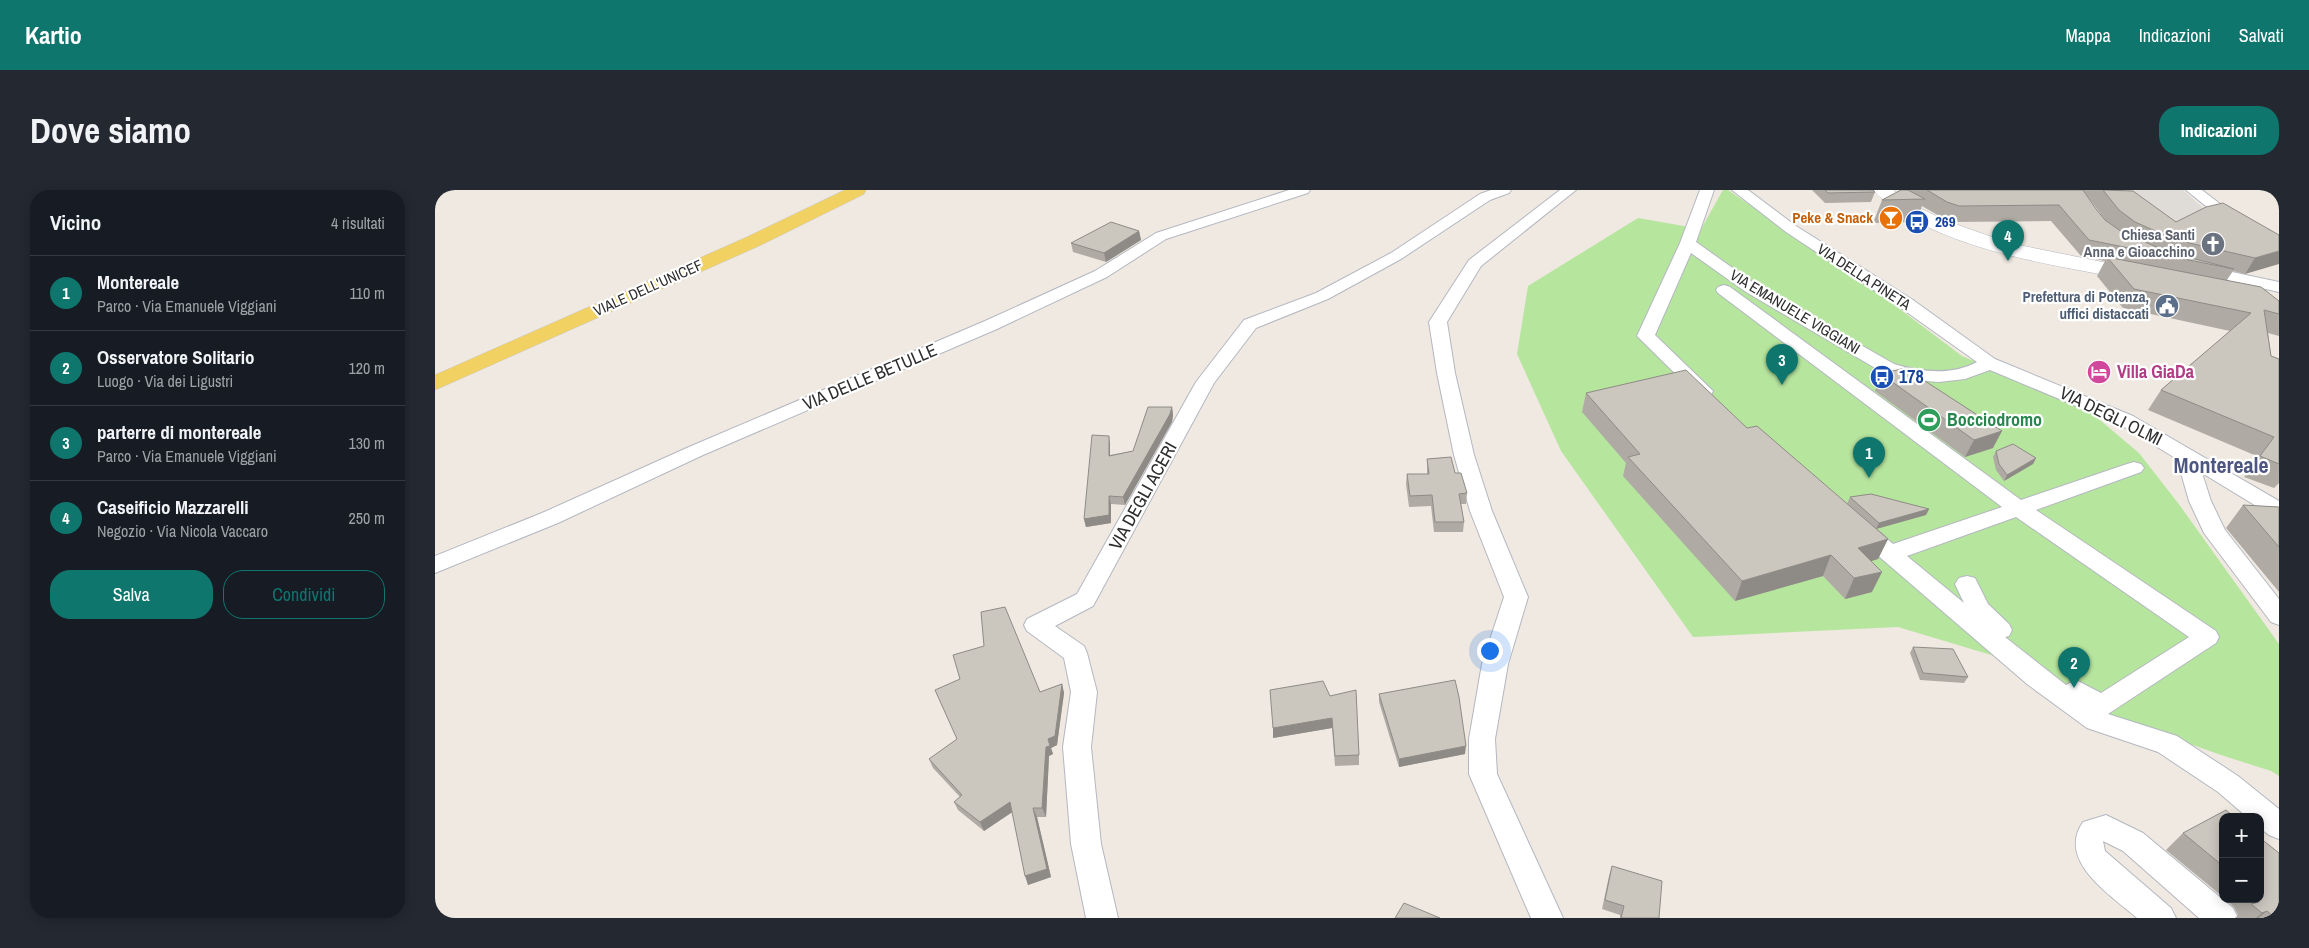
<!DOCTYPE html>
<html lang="it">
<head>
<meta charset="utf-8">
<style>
  :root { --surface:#171b24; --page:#242831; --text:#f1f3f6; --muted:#9ea1a6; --line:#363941; --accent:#0f766e }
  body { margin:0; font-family:"Archivo Narrow",sans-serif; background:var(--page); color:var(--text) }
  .controls { position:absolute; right:15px; bottom:15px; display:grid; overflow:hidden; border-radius:10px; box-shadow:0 2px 12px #0003 }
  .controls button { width:45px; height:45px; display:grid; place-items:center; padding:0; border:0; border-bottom:1px solid var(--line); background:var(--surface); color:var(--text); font:25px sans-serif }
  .you { position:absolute; left:1054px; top:460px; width:18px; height:18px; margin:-12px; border:4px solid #fff; border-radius:50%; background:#1a73e8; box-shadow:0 0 0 8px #1a73e833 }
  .badge { display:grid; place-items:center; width:32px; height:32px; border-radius:50%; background:var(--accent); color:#fff; font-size:16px; font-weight:700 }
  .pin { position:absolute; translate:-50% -41px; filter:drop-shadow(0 1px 2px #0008) }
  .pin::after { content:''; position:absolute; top:26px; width:18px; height:15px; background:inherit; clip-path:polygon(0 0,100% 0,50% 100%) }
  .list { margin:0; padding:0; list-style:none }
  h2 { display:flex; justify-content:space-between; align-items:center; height:65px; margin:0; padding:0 20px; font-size:21px }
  h2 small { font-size:16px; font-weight:400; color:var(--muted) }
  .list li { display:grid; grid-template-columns:32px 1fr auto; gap:15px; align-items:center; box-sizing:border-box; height:75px; padding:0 20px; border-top:1px solid var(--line) }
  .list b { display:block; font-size:19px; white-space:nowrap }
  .list p { margin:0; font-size:16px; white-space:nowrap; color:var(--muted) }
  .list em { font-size:16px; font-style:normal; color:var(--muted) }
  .actions { display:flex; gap:10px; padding:15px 20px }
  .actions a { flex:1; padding:11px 0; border:1px solid var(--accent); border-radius:20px; text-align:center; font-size:18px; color:var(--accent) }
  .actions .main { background:var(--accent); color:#fff }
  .map { position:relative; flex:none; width:1844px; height:728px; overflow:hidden; border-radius:20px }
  header { display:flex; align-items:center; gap:30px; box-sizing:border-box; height:70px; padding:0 25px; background:var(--accent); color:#fff }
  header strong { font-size:24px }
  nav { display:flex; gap:28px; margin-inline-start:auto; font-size:18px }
  .intro { display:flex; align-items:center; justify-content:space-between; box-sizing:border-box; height:120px; padding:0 30px }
  h1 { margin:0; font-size:35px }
  .button { padding:12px 22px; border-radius:20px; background:var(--accent); color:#fff; font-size:18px; font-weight:700 }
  main { display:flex; gap:30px; padding:0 30px }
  aside { flex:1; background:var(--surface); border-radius:20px; box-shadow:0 2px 12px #0003 }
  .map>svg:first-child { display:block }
  .green { fill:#b6e59e }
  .plaza { fill:#dfdcd8 }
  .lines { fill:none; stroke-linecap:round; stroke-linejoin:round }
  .street-casing { stroke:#b4b7c1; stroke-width:2 }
  .secondary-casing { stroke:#b4b7c1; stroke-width:1 }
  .primary-casing { stroke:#c9c9c9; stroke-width:1 }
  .street { fill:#fff; fill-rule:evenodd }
  .secondary { fill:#fff; fill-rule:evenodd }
  .primary { fill:#f2d163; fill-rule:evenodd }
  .wall { fill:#afaba4 }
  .shaded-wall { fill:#8e8b86 }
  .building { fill:#cbc7bf; stroke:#8e8b86 }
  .labels { text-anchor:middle; stroke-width:4.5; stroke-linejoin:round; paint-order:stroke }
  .far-food-label { font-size:15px; font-weight:bold; fill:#c56008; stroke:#fff; text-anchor:end }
  .far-transit-label { font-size:15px; font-weight:bold; fill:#164399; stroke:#fff; text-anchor:start }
  .far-worship-label { font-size:15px; font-weight:bold; fill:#5b616d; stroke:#fff; text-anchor:end }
  .far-street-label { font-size:15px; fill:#2e2e2e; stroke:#fff }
  .far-service-label { font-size:15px; font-weight:bold; fill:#4e5e75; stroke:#fff; text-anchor:end }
  .hotel-label { font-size:18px; font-weight:bold; fill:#b23c85; stroke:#fff; text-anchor:start }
  .street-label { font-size:18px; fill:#2e2e2e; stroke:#fff }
  .transit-label { font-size:18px; font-weight:bold; fill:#164399; stroke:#fff; text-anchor:start }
  .leisure-label { font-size:18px; font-weight:bold; fill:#27864d; stroke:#fff; text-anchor:start }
  .district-label { font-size:22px; font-weight:bold; fill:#4d5680; stroke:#fff }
</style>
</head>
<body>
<header>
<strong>Kartio</strong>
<nav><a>Mappa</a><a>Indicazioni</a><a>Salvati</a></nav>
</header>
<div class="intro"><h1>Dove siamo</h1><a class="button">Indicazioni</a></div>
<main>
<aside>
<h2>Vicino<small>4 risultati</small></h2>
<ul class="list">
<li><span class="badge">1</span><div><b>Montereale</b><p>Parco · Via Emanuele Viggiani</p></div><em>110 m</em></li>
<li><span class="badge">2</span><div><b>Osservatore Solitario</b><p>Luogo · Via dei Ligustri</p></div><em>120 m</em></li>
<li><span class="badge">3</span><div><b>parterre di montereale</b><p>Parco · Via Emanuele Viggiani</p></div><em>130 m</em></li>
<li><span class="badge">4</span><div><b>Caseificio Mazzarelli</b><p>Negozio · Via Nicola Vaccaro</p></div><em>250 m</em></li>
</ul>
<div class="actions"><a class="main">Salva</a><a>Condividi</a></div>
</aside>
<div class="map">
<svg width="1844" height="728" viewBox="0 0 1844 728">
  <rect width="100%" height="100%" fill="#efe9e1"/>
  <!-- green -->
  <path class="green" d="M 1288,0 L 1293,0 L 1454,111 L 1527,166 L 1653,220 L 1704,263 L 1743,313 L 1844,454 L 1844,586 L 1836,581 L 1786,565 L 1665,522 L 1563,467 L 1463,437 L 1258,447 L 1126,261 L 1082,164 L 1093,96 L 1203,28 L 1266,39 Z"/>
  <!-- plaza -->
  <path class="plaza" d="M 1683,0 L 1748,0 L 1781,30 L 1732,48 Z"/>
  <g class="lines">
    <!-- street casing -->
    <g class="street-casing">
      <g id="street">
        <path d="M 854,0 L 875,0 L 873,3 L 731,49 L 672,87 L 562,139 L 268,265 L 123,333 L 0,383 L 0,366 L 107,323 L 254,257 L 550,131 L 660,81 L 721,43 Z"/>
        <path d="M 1056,0 L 1076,0 L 1074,3 L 1055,10 L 966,69 L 893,109 L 821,138 L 779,193 L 658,416 L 620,436 L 649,456 L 652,463 L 662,502 L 656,557 L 666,654 L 683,728 L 651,728 L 636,654 L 628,557 L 636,502 L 629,468 L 592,441 L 589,435 L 592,429 L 642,404 L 761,192 L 809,130 L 881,103 L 956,63 L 1045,4 Z"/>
        <path d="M 1125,0 L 1141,0 L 1046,76 L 1012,132 L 1020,183 L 1039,265 L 1057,321 L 1093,407 L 1073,474 L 1060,549 L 1062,584 L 1128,728 L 1096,728 L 1034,584 L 1034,549 L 1047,474 L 1069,407 L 1035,321 L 1019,265 L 1002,183 L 994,132 L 1034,70 Z"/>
        <path d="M 1265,0 L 1279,0 L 1261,52 L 1323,96 L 1459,174 C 1486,182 1516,186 1542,172 L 1466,118 L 1351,42 L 1297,0 L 1313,0 L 1361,36 L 1478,110 L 1560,169 L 1698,226 L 1844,311 L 1844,327 L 1836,325 L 1767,283 L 1776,311 L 1790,340 L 1844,409 L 1844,435 L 1836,432 L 1769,343 L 1754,311 L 1742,269 L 1684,234 L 1555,180 L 1530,189 L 1504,192 L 1478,190 L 1447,182 L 1311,102 L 1256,63 L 1220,145 L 1278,201 L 1276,205 L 1269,207 L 1262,205 L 1202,146 L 1245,53 Z"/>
        <path d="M 1751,0 L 1767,0 L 1793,20 L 1844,47 L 1844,58 L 1783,26 Z"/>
        <path d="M 1764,75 L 1844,92 L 1844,102 L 1758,83 L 1756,80 L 1758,77 Z"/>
        <path d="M 1289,95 L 1295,97 L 1586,310 L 1692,274 L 1699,272 L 1706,274 L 1709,278 L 1706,282 L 1601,320 L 1781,441 L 1784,447 L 1781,453 L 1673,524 L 1742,546 L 1803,586 L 1844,619 L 1844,649 L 1834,645 L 1825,638 L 1825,627 L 1812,627 L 1783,602 L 1723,562 L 1652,538 L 1592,494 L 1418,344 L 1415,339 L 1418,334 C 1435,329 1446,344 1458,354 L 1567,317 L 1283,103 L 1281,100 L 1283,97 ZM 1581,327 L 1754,447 L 1666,503 L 1641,490 L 1631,495 L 1570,447 L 1574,446 L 1577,440 L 1574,434 L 1553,414 L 1540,388 L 1532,386 L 1524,388 L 1520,394 L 1529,413 L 1472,366 Z"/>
        <path d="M 1671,625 L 1708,643 L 1798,718 L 1803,728 L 1764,728 L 1688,661 L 1668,651 L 1670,661 L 1736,718 L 1741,728 L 1702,728 C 1676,705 1621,671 1648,632 Z"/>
      </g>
    </g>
    <!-- secondary casing -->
    <g class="secondary-casing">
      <path id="secondary" d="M 1439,0 L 1458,0 L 1479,15 L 1509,30 L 1574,53 L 1702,79 L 1709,81 L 1712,85 L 1709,89 L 1702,91 C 1626,76 1522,63 1459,17 C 1452,12 1443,7 1439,0 Z"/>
    </g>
    <!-- primary casing -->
    <g class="primary-casing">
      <path id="primary" d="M 410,0 L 431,0 L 429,4 L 326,55 L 0,200 L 0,185 L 312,47 Z"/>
    </g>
    <!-- street -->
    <use href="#street" class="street"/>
    <!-- secondary -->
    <use href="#secondary" class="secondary"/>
    <!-- primary -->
    <use href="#primary" class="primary"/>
  </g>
  <!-- wall -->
  <g class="wall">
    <path d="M 1377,0 L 1438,0 L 1440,2 L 1436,12 L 1390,13 Z"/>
    <path d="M 1466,0 L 1648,0 L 1661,19 L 1671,31 L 1648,0 L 1689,0 L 1741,32 L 1844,45 L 1810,84 L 1798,81 L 1792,90 L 1844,111 L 1844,146 L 1833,143 L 1836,166 L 1844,169 L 1844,293 L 1839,298 L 1809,287 L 1824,267 L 1713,220 L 1726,200 L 1795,141 L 1688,118 L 1662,86 L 1670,71 L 1646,66 L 1616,31 L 1518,32 L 1506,27 L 1487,16 L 1481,32 L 1438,33 L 1447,10 Z"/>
    <path d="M 704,41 L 706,50 L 671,72 L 638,62 L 636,53 Z"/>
    <path d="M 1446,184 L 1558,258 L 1530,267 L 1440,201 Z"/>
    <path d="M 1151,203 L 1312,238 L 1453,349 L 1443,369 L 1436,371 L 1437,402 L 1410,409 L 1388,386 L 1300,411 L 1188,286 L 1191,273 L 1147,222 Z"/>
    <path d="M 737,217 L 738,225 L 737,232 L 690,315 L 676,314 L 676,333 L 651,337 L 649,329 L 675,254 L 675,265 L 698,261 Z"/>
    <path d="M 1561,261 L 1601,268 L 1598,274 L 1569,291 L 1561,280 L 1558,267 Z"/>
    <path d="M 992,269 L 1020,283 L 1032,303 L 1031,314 L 1026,314 L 1029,332 L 1028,342 L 999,342 L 996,316 L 974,317 L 971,294 L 972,284 L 992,284 Z"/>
    <path d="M 1415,307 L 1494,319 L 1491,325 L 1441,339 L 1412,314 Z"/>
    <path d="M 1808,315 L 1844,317 L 1844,402 L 1791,338 Z"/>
    <path d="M 549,456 L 605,502 L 627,494 L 629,503 L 622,555 L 616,558 L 618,564 L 614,566 L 611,627 L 602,627 L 616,687 L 593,695 L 577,622 L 549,641 L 523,620 L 519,612 L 525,607 L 498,578 L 494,569 L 522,550 L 525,489 Z"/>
    <path d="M 1478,457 L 1533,487 L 1529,493 L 1485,490 L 1475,463 Z"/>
    <path d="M 944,504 L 1030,564 L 964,577 L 944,512 Z"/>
    <path d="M 895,506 L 924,565 L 924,575 L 900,576 L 897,538 L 838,548 Z"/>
    <path d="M 1788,627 L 1788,707 L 1731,660 L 1748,643 Z"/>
    <path d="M 1177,676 L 1224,728 L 1185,728 L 1185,725 L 1167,719 L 1174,686 Z"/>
    <path d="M 1790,709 L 1825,709 L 1844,728 L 1800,728 L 1803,725 L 1799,717 Z"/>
  </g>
  <!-- shaded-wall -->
  <g class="shaded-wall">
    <path d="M 704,41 L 706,50 L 671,72 L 669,63 Z"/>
    <path d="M 1844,61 L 1844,74 L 1810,84 L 1820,68 Z"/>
    <path d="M 737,217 L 738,225 L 737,232 L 690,315 L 688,307 Z"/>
    <path d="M 1567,241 L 1558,258 L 1530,267 L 1539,250 Z"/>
    <path d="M 674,246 L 675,254 L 675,274 L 674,266 Z"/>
    <path d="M 1601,268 L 1598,274 L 1569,291 L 1572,285 Z"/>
    <path d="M 674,306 L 676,314 L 676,333 L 651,337 L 649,329 Z"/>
    <path d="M 1494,319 L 1491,325 L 1441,339 L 1444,333 Z"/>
    <path d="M 1453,349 L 1443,369 L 1414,378 L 1423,358 Z"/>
    <path d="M 1396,365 L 1388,386 L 1300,411 L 1307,391 Z"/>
    <path d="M 1447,382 L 1437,402 L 1410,409 L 1419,388 Z"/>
    <path d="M 627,494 L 629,503 L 622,555 L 616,558 L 618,564 L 614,566 L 611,627 L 607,618 L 611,557 Z"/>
    <path d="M 897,528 L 897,538 L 838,548 L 838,538 Z"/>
    <path d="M 1031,556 L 1030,564 L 964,577 L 964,569 Z"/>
    <path d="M 575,612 L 579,621 L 549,641 L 545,632 Z"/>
    <path d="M 598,618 L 602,627 L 616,687 L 593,695 L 590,686 Z"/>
    <path d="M 1832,721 L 1823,728 L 1821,728 L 1827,723 Z"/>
  </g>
  <!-- building -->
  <g class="building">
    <path d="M 1390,0 L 1438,0 L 1440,2 L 1393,3 Z"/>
    <path d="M 1466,0 L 1473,0 L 1490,9 L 1447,10 Z"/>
    <path d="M 1492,0 L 1648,0 L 1661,19 L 1670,30 L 1687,42 L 1733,62 L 1799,79 L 1654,50 L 1624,15 L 1524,16 L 1512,12 Z"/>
    <path d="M 1668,0 L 1698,1 L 1741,32 L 1771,17 L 1788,13 L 1844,45 L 1844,61 L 1820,68 L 1741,50 L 1700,32 L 1684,20 Z"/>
    <path d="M 676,32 L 704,41 L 669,63 L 636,53 Z"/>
    <path d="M 1672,67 L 1826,97 L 1844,111 L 1844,124 L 1829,120 L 1836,166 L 1844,169 L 1844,274 L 1825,266 L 1839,247 L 1726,200 L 1816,123 L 1699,99 Z"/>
    <path d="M 1470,178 L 1567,241 L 1539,250 L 1446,184 Z"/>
    <path d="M 1251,180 L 1312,238 L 1322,236 L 1453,349 L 1423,358 L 1447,382 L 1419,388 L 1396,365 L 1307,391 L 1193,267 L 1205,264 L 1151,203 Z"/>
    <path d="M 713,217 L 737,217 L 735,224 L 688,307 L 674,306 L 674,325 L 649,329 L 657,245 L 674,246 L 674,266 L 698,261 Z"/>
    <path d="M 1578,254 L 1601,268 L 1572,285 L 1564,274 L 1561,261 Z"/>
    <path d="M 1016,267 L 1020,283 L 1026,283 L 1032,303 L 1024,304 L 1029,332 L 1000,332 L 997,305 L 975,306 L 972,284 L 994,284 L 992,269 Z"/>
    <path d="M 1436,304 L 1494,319 L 1444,333 L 1415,307 Z"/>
    <path d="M 1808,315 L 1844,317 L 1844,357 Z"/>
    <path d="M 570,417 L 605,502 L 627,494 L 620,546 L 613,549 L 615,556 L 611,557 L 607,618 L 598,618 L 612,679 L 590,686 L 575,612 L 545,632 L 519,612 L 527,605 L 494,569 L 522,549 L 500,500 L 525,489 L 518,465 L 549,456 L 546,422 Z"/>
    <path d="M 1478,457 L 1518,459 L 1533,487 L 1488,483 Z"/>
    <path d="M 1020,490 L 1024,507 L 1031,556 L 964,569 L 944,504 Z"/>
    <path d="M 888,491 L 895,506 L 921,500 L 924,565 L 900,566 L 897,528 L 838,538 L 835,500 Z"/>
    <path d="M 1791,620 L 1799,627 L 1788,627 L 1788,676 L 1748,643 Z"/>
    <path d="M 1825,648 L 1844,663 L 1844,728 L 1840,728 L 1832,721 L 1827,723 L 1816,714 L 1824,712 L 1823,709 L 1825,709 Z"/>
    <path d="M 1177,676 L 1227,691 L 1224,728 L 1186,728 L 1189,716 L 1170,710 Z"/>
    <path d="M 969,713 L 1005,728 L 960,728 Z"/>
  </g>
  <!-- icons -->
  <defs>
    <g id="bar-disc" transform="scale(1.25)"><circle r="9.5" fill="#e8710a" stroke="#fff"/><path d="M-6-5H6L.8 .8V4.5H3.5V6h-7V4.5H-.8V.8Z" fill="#fff"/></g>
    <g id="bus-disc" transform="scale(1.25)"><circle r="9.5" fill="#1a4fb4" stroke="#fff"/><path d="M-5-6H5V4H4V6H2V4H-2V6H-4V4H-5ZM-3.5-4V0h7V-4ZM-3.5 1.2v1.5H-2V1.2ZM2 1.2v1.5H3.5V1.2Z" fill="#fff"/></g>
    <g id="church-disc" transform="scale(1.25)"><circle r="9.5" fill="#6b7280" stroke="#fff"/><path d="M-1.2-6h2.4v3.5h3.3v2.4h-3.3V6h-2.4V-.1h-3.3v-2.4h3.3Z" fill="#fff"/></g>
    <g id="civic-disc" transform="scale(1.25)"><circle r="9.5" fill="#5c6f8a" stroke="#fff"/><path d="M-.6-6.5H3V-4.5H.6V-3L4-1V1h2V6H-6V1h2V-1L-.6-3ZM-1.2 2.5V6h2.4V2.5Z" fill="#fff"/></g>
    <g id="hotel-disc" transform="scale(1.25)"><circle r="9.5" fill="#d1479c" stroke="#fff"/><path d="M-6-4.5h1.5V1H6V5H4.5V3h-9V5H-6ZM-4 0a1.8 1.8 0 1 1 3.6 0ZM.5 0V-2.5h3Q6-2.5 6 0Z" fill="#fff"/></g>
    <g id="stadium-disc" transform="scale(1.25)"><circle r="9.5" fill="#2e9e5b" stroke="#fff"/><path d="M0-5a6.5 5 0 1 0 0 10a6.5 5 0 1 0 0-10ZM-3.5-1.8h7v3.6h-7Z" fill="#fff"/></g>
  </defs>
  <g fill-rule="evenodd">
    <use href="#bar-disc" x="1456" y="28"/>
    <use href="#bus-disc" x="1482" y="32"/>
    <use href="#church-disc" x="1778" y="54"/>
    <use href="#civic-disc" x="1732" y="116"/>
    <use href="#hotel-disc" x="1664" y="182"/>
    <use href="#bus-disc" x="1447" y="187"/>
    <use href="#stadium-disc" x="1494" y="230"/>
  </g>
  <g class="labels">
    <!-- far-food labels -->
    <g class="far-food-label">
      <text x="1438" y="33">Peke &amp; Snack</text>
    </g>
    <!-- far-transit labels -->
    <g class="far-transit-label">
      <text x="1500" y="37">269</text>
    </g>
    <!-- far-worship labels -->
    <g class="far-worship-label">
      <text x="1760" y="50">Chiesa Santi<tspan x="1760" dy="17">Anna e Gioacchino</tspan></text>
    </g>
    <!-- far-street labels -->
    <g class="far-street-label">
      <text transform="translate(1429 87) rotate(33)" y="5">VIA DELLA PINETA</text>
      <text transform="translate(213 98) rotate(-24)" y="5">VIALE DELL'UNICEF</text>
      <text transform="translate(1360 122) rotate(31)" y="5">VIA EMANUELE VIGGIANI</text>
    </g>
    <!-- far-service labels -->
    <g class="far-service-label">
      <text x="1714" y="112">Prefettura di Potenza,<tspan x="1714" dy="17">uffici distaccati</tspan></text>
    </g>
    <!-- hotel labels -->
    <g class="hotel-label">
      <text x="1682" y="188">Villa GiaDa</text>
    </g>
    <!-- street labels -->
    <g class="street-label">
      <text transform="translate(435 187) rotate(-23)" y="6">VIA DELLE BETULLE</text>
      <text transform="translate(1676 226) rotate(26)" y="6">VIA DEGLI OLMI</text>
      <text transform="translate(708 306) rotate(-61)" y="6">VIA DEGLI ACERI</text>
    </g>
    <!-- transit labels -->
    <g class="transit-label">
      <text x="1464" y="193">178</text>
    </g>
    <!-- leisure labels -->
    <g class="leisure-label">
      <text x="1512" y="236">Bocciodromo</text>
    </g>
    <!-- district labels -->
    <g class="district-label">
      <text x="1786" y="283">Montereale</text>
    </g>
  </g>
</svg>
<div class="controls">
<button>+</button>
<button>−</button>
</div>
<div class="you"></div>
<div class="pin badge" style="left:1434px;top:288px">1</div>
<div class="pin badge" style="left:1639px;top:498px">2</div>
<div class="pin badge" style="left:1347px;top:195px">3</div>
<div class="pin badge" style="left:1573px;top:71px">4</div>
</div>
</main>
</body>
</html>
